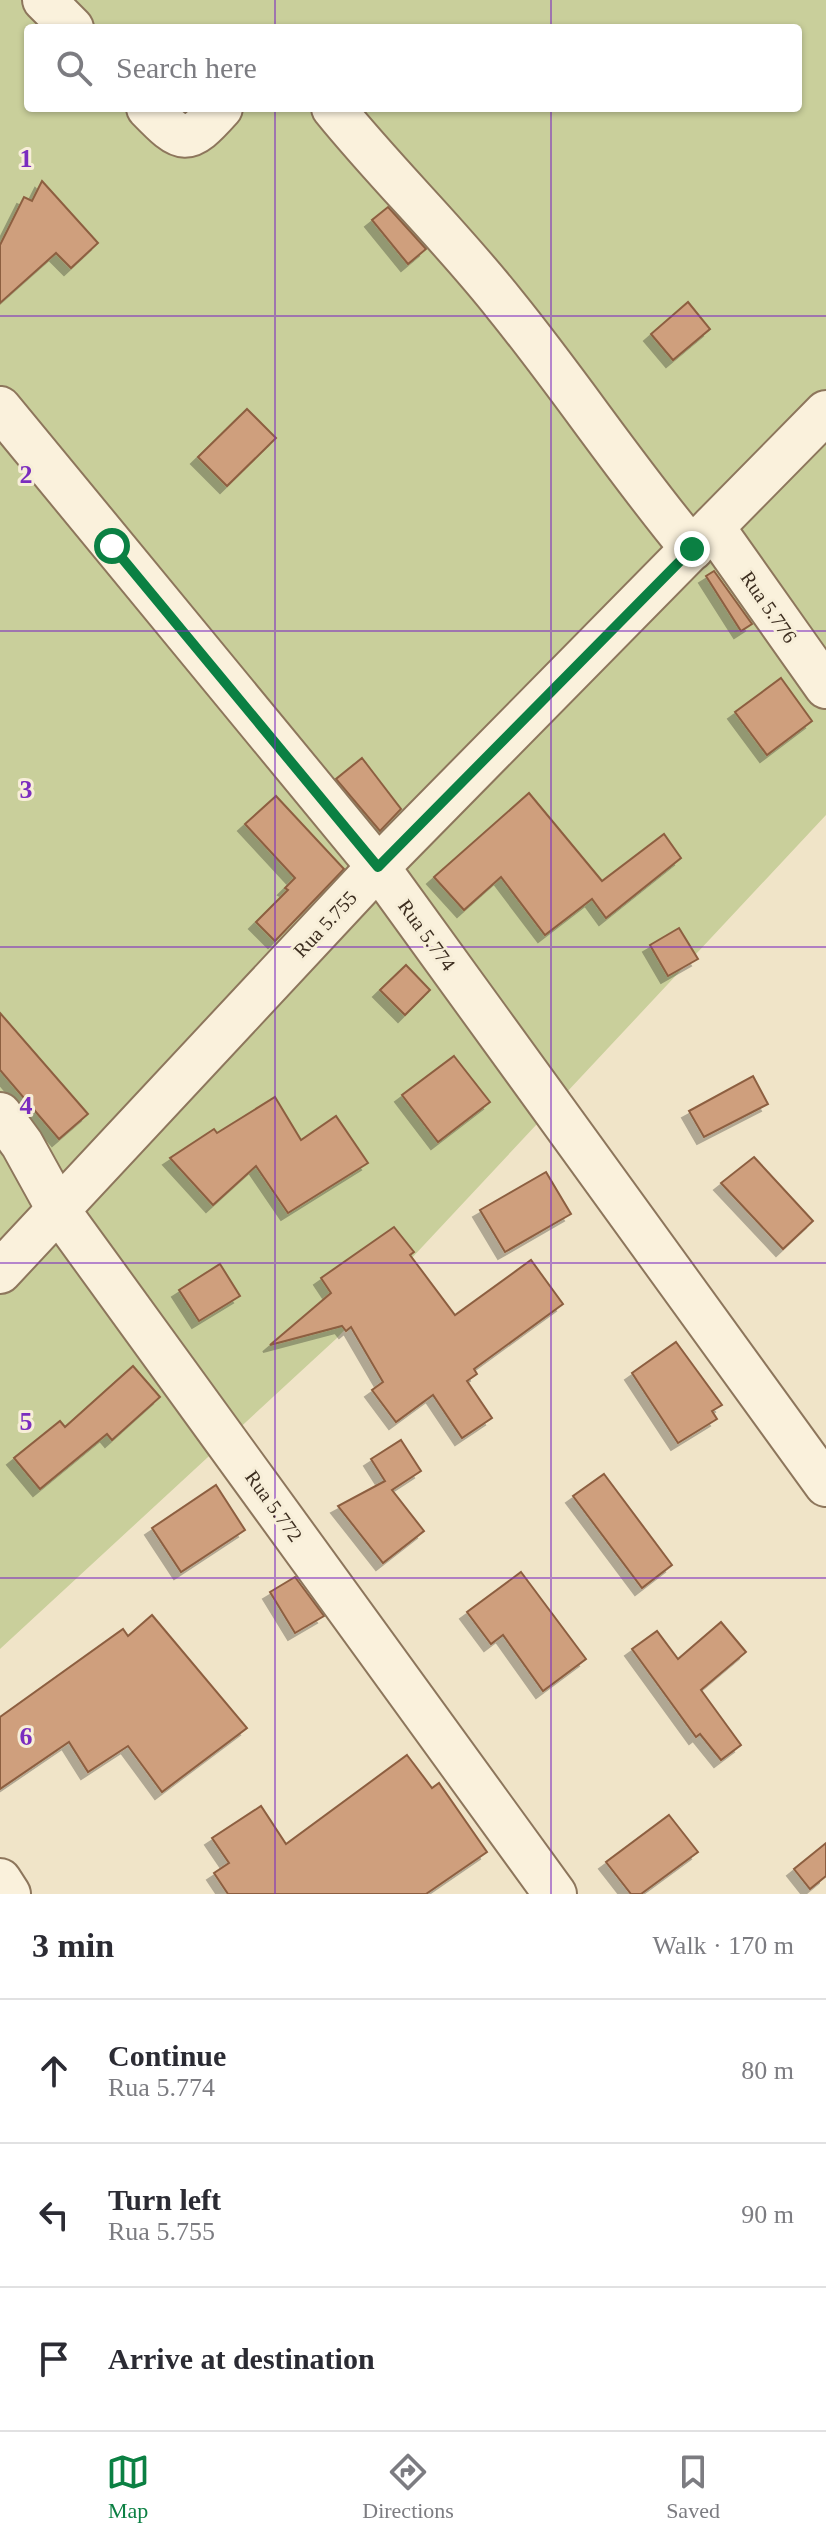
<!DOCTYPE html>
<html lang="en">
<head>
<meta charset="utf-8">
<style>
  :root { --surface:#fff; --page:#f2f2f3; --text:#2b2b33; --muted:#7c7c81; --line:#e1e1e2; --accent:#0b8043 }
  body { margin:0; font-family:"Times New Roman",serif; background:var(--page); color:var(--text) }
  .stop { position:absolute; width:24px; height:24px; margin:-18px; border:6px solid #0b8043; border-radius:50%; background:#fff }
  .stop.end { background:#0b8043; border-color:#fff; box-shadow:0 2px 8px #0008 }
  .list { margin:0; padding:0; list-style:none }
  h2 { display:flex; justify-content:space-between; align-items:center; height:104px; margin:0; padding:0 32px; font-size:34px }
  h2 small { font-size:26px; font-weight:400; color:var(--muted) }
  .list li { display:grid; grid-template-columns:52px 1fr auto; gap:24px; align-items:center; box-sizing:border-box; height:144px; padding:0 32px; border-top:2px solid var(--line) }
  .list b { display:block; font-size:30px; white-space:nowrap }
  .list p { margin:0; font-size:26px; white-space:nowrap; color:var(--muted) }
  .list em { font-size:26px; font-style:normal; color:var(--muted) }
  .icon { flex:none; width:44px; height:44px; fill:none; stroke:currentColor; stroke-width:2; stroke-linecap:round; stroke-linejoin:round }
  .map { position:relative; flex:none; width:826px; height:1894px; overflow:hidden }
  .search { position:absolute; background:var(--surface); box-shadow:0 2px 6px #0004; left:24px; right:24px; top:24px; height:88px; display:flex; align-items:center; gap:20px; box-sizing:border-box; padding:0 28px; border-radius:8px; color:var(--muted); font-size:30px }
  .sheet { height:536px; background:var(--surface) }
  nav { display:flex; justify-content:space-around; align-items:center; box-sizing:border-box; height:112px; border-top:2px solid var(--line); background:var(--surface); font-size:22px; color:var(--muted) }
  nav a { display:grid; justify-items:center; gap:4px }
  nav .on { color:var(--accent) }
  .map>svg:first-child { display:block }
  .green { fill:#c9cf9b; fill-rule:evenodd }
  .building { fill:#cf9f7d; stroke:#8d5f41; stroke-width:2; filter:url(#shadow) }
  .lines { fill:none; stroke-linecap:round; stroke-linejoin:round }
  .minor-casing { stroke:#8d765c; stroke-width:46 }
  .minor { stroke:#faf1dc; stroke-width:42 }
  .route { stroke:#0b8043; stroke-width:10 }
  .grid { fill:none; stroke:#7b2cbf; stroke-width:2; stroke-opacity:0.55 }
  .labels { text-anchor:middle; stroke-width:6; stroke-linejoin:round; paint-order:stroke }
  .street-label { font-size:20px; fill:#3d2e20; stroke:#f7eed8 }
  .grid-label { font-size:26px; text-anchor:middle; font-weight:bold; fill:#7b2cbf; stroke:#f7eed8; stroke-width:6; stroke-linejoin:round; paint-order:stroke }
</style>
</head>
<body>
<div class="map">
<svg width="826" height="1894" viewBox="0 0 826 1894">
  <defs>
    <filter id="shadow"><feDropShadow dx="-7" dy="7" stdDeviation="0" flood-color="#0004"/></filter>
  </defs>
  <rect width="100%" height="100%" fill="#f0e4c8"/>
  <!-- green -->
  <path class="green" d="M 0,0 L 826,0 L 826,815 L 337,1338 L 0,1649 ZM 28,28 L 798,28 L 798,108 L 28,108 Z"/>
  <!-- building -->
  <g class="building">
    <path d="M 42,181 L 98,243 L 71,268 L 56,253 L 0,303 L 0,245 L 24,197 L 32,201 Z"/>
    <path d="M 388,207 L 426,249 L 408,264 L 372,220 Z"/>
    <path d="M 688,302 L 710,329 L 673,360 L 651,334 Z"/>
    <path d="M 247,409 L 276,438 L 227,486 L 198,457 Z"/>
    <path d="M 714,571 L 752,624 L 741,631 L 706,576 Z"/>
    <path d="M 781,678 L 812,721 L 767,755 L 735,712 Z"/>
    <path d="M 362,758 L 401,809 L 380,831 L 336,779 Z"/>
    <path d="M 529,793 L 602,881 L 664,834 L 681,858 L 606,918 L 592,899 L 545,935 L 501,877 L 464,910 L 434,877 Z"/>
    <path d="M 276,796 L 344,869 L 275,941 L 256,922 L 288,890 L 285,888 L 295,878 L 245,824 Z"/>
    <path d="M 679,928 L 698,959 L 668,976 L 650,945 Z"/>
    <path d="M 406,965 L 430,990 L 405,1015 L 380,990 Z"/>
    <path d="M 0,1013 L 88,1114 L 59,1139 L 0,1070 Z"/>
    <path d="M 454,1056 L 490,1102 L 438,1142 L 402,1095 Z"/>
    <path d="M 753,1076 L 768,1104 L 704,1137 L 689,1111 Z"/>
    <path d="M 275,1097 L 301,1140 L 336,1116 L 368,1163 L 288,1213 L 256,1166 L 213,1205 L 170,1158 L 214,1129 L 217,1133 Z"/>
    <path d="M 754,1157 L 813,1221 L 783,1249 L 721,1183 Z"/>
    <path d="M 546,1172 L 571,1214 L 505,1252 L 480,1210 Z"/>
    <path d="M 394,1227 L 414,1252 L 410,1255 L 455,1315 L 531,1260 L 563,1304 L 474,1369 L 477,1374 L 467,1381 L 492,1418 L 462,1438 L 433,1395 L 396,1422 L 372,1390 L 383,1382 L 351,1327 L 346,1331 L 342,1326 L 270,1345 L 331,1293 L 321,1278 Z"/>
    <path d="M 220,1264 L 240,1296 L 199,1321 L 179,1290 Z"/>
    <path d="M 676,1342 L 722,1405 L 712,1411 L 717,1419 L 678,1443 L 632,1373 Z"/>
    <path d="M 133,1366 L 160,1397 L 112,1440 L 107,1434 L 40,1489 L 14,1458 L 60,1421 L 65,1427 Z"/>
    <path d="M 401,1440 L 421,1471 L 392,1490 L 424,1531 L 383,1563 L 338,1506 L 385,1481 L 371,1459 Z"/>
    <path d="M 604,1474 L 672,1565 L 642,1588 L 573,1496 Z"/>
    <path d="M 216,1485 L 245,1530 L 181,1572 L 152,1528 Z"/>
    <path d="M 521,1572 L 586,1659 L 543,1691 L 503,1635 L 491,1644 L 467,1612 Z"/>
    <path d="M 295,1577 L 324,1616 L 295,1633 L 270,1592 Z"/>
    <path d="M 152,1615 L 247,1728 L 162,1792 L 128,1746 L 88,1772 L 69,1742 L 0,1789 L 0,1717 L 123,1629 L 128,1636 Z"/>
    <path d="M 721,1622 L 746,1652 L 701,1690 L 741,1745 L 721,1760 L 700,1734 L 696,1737 L 632,1649 L 657,1631 L 678,1659 Z"/>
    <path d="M 407,1755 L 432,1788 L 439,1783 L 487,1852 L 426,1894 L 228,1894 L 214,1873 L 229,1863 L 212,1838 L 261,1806 L 286,1844 Z"/>
    <path d="M 669,1815 L 698,1852 L 641,1894 L 631,1894 L 606,1862 Z"/>
    <path d="M 826,1843 L 826,1876 L 810,1889 L 794,1869 Z"/>
  </g>
  <g class="lines">
    <!-- minor casing -->
    <g class="minor-casing">
      <g id="minor">
        <path d="M 44,0 L 72,28"/>
        <path d="M 148,108 C 183,144 187,146 221,108"/>
        <path d="M 333,108 C 388,176 452,237 506,306 C 570,385 626,470 692,549"/>
        <path d="M 0,408 L 378,867 L 826,1485"/>
        <path d="M 713,527 L 826,687"/>
        <path d="M 0,1114 L 22,1144 L 59,1211 L 555,1894"/>
        <path d="M 0,1272 L 378,867 L 826,412"/>
        <path d="M 0,1880 L 9,1894"/>
      </g>
    </g>
    <!-- minor -->
    <use href="#minor" class="minor"/>
  </g>
  <g class="lines">
    <!-- route -->
    <path class="route" d="M 112,546 L 378,867 L 692,549"/>
  </g>
  <!-- grid -->
  <path class="grid" d="M 275,0 L 275,28M 551,0 L 551,28M 275,108 L 275,1894M 551,108 L 551,1894M 0,316 L 826,316M 0,631 L 826,631M 0,947 L 826,947M 0,1263 L 826,1263M 0,1578 L 826,1578"/>
  <g class="labels">
    <!-- street labels -->
    <g class="street-label">
      <text transform="translate(769 607) rotate(55)" y="7">Rua 5.776</text>
      <text transform="translate(325 924) rotate(-47)" y="7">Rua 5.755</text>
      <text transform="translate(427 935) rotate(54)" y="7">Rua 5.774</text>
      <text transform="translate(274 1506) rotate(54)" y="7">Rua 5.772</text>
    </g>
  </g>
  <g class="grid-label">
    <text x="26" y="167">1</text>
    <text x="26" y="483">2</text>
    <text x="26" y="798">3</text>
    <text x="26" y="1114">4</text>
    <text x="26" y="1430">5</text>
    <text x="26" y="1745">6</text>
  </g>
</svg>
<div class="stop" style="left:112px;top:546px"></div>
<div class="stop end" style="left:692px;top:549px"></div>
<div class="search"><svg class="icon" aria-label="search" viewBox="0 0 24 24"><circle cx="10" cy="10" r="6"/><path d="M15 15l6 6"/></svg>Search here</div>
</div>
<section class="sheet">
<h2>3 min<small>Walk · 170 m</small></h2>
<ul class="list">
<li><svg class="icon" aria-label="ahead" viewBox="0 0 24 24"><path d="M12 20V5M6 11l6-6 6 6"/></svg><div><b>Continue</b><p>Rua 5.774</p></div><em>80 m</em></li>
<li><svg class="icon" aria-label="left" viewBox="0 0 24 24"><path d="M17 20v-9H6M10 6l-5 5 5 5"/></svg><div><b>Turn left</b><p>Rua 5.755</p></div><em>90 m</em></li>
<li><svg class="icon" aria-label="arrive" viewBox="0 0 24 24"><path d="M6 21V4h12l-3 4 3 4H6"/></svg><div><b>Arrive at destination</b></div></li>
</ul>
</section>
<nav>
<a class="on"><svg class="icon" aria-label="map" viewBox="0 0 24 24"><path d="M3 6l6-2 6 2 6-2v14l-6 2-6-2-6 2zM9 4v14M15 6v14"/></svg>Map</a>
<a><svg class="icon" aria-label="directions" viewBox="0 0 24 24"><path d="M12 3l9 9-9 9-9-9zM9 14v-3h6M13 9l2 2-2 2"/></svg>Directions</a>
<a><svg class="icon" aria-label="saved" viewBox="0 0 24 24"><path d="M7 4h10v16l-5-4-5 4z"/></svg>Saved</a>
</nav>
</body>
</html>
